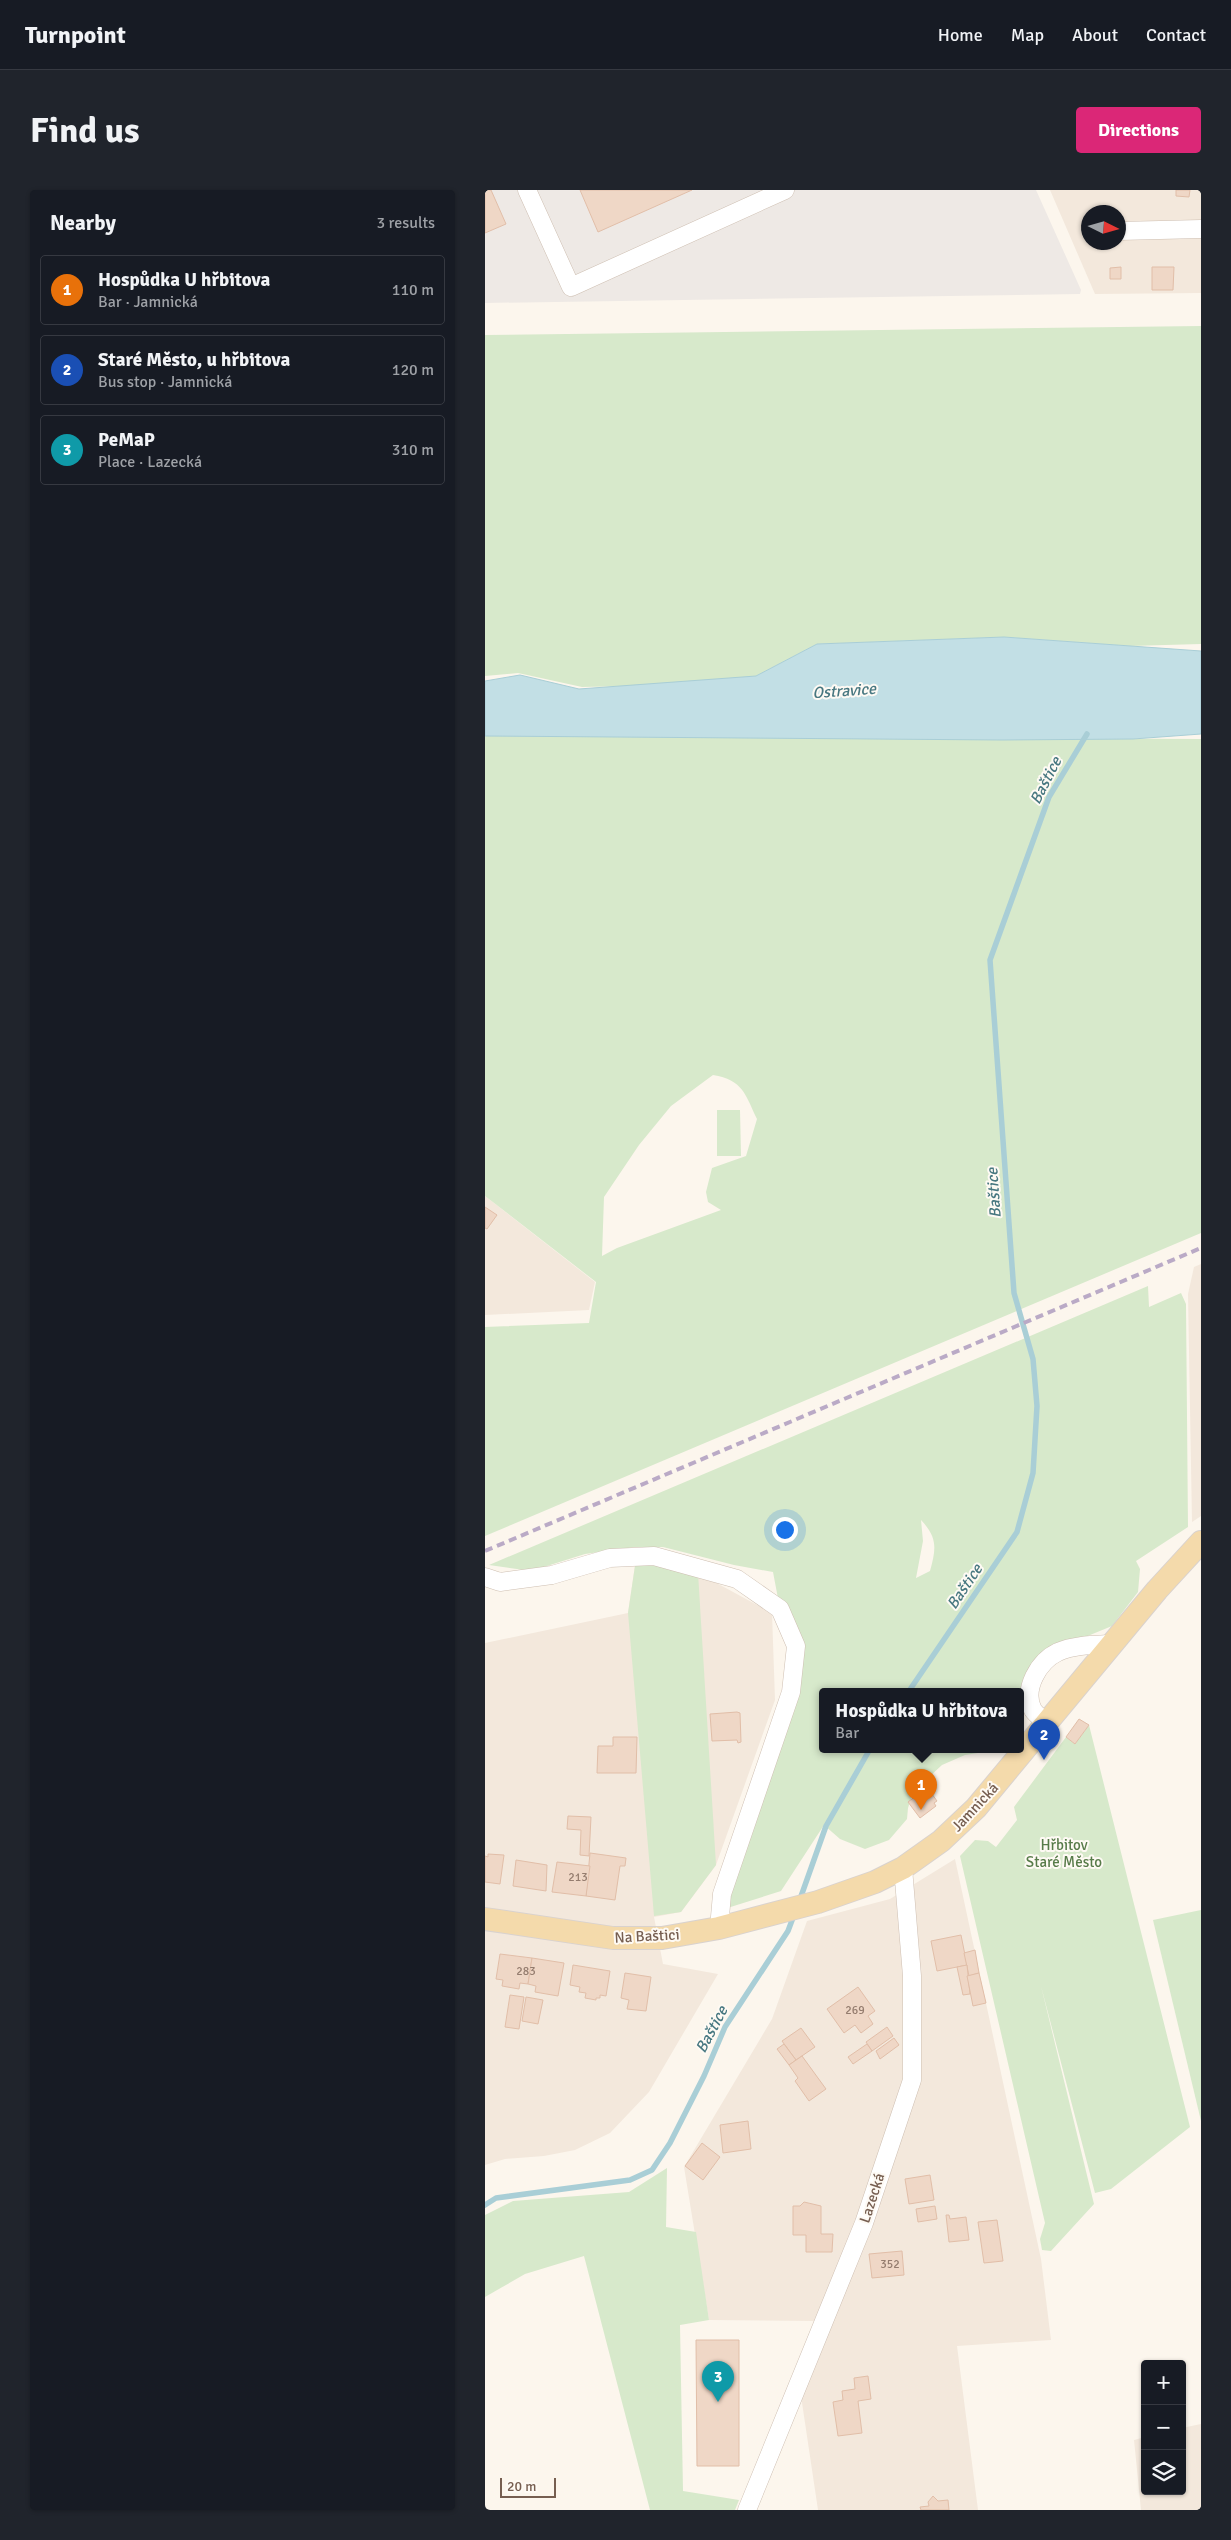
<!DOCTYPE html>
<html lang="en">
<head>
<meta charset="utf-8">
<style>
  :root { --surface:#171b24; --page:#20242c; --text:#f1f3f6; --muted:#9ea1a6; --line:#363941; --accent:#db2777 }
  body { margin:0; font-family:Signika,sans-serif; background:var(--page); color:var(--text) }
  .controls { position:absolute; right:15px; bottom:15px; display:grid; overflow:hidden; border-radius:5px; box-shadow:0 1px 4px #0004 }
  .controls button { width:45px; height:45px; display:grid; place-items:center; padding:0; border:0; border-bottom:1px solid var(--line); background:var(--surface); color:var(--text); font:25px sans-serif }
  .compass { position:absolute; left:596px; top:15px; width:45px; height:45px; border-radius:50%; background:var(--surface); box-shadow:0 1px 4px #0004; rotate:95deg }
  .scale { position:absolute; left:15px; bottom:12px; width:56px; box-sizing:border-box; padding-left:5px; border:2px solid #765e50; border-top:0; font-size:14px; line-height:18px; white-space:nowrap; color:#765e50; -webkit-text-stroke:4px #fefaf4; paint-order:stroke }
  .you { position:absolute; left:299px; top:1339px; width:18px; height:18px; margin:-12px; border:4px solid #fff; border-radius:50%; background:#1a73e8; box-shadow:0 0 0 8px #1a73e833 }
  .badge { display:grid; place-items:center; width:32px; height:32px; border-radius:50%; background:var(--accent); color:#fff; font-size:16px; font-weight:700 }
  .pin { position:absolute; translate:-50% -41px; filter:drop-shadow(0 1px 2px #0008) }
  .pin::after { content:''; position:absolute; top:26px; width:18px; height:15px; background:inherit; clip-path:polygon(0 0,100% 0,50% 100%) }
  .popup { position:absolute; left:334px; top:1498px; width:205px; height:65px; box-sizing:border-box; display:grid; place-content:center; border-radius:5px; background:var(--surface); filter:drop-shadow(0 1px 4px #0005); font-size:16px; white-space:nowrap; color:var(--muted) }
  .popup b { font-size:19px; color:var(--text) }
  .popup::after { content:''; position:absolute; left:50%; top:100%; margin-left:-10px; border:10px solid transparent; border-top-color:var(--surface) }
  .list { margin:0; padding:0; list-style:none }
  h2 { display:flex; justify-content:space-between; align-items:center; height:65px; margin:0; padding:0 20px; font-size:21px }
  h2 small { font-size:16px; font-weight:400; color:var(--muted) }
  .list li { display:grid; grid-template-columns:32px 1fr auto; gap:15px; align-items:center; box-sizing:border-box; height:70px; margin:0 10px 10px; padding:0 10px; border:1px solid var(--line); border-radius:5px }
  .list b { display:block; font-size:19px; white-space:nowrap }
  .list p { margin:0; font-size:16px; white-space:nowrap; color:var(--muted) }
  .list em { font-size:16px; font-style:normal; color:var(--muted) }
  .icon { flex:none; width:28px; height:28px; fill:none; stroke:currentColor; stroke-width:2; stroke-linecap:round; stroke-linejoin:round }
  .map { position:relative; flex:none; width:716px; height:2320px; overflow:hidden; border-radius:5px }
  header { display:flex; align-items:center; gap:30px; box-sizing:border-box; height:70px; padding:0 25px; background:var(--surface); border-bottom:1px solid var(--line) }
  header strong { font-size:24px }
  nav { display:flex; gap:28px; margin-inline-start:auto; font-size:18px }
  .intro { display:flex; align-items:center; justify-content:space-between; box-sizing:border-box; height:120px; padding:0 30px }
  h1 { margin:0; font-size:35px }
  .button { padding:12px 22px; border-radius:5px; background:var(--accent); color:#fff; font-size:18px; font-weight:700 }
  main { display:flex; gap:30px; padding:0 30px }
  aside { flex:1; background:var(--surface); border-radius:5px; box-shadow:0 1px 4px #0004 }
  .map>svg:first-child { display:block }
  .residential { fill:#f3e8dc; fill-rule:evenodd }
  .industrial { fill:#eee9e5 }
  .green { fill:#d7e9cb; fill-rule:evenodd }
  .water { fill:#c2dfe5; stroke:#a9ced6 }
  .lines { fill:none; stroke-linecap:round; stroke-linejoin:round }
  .stream { stroke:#a9ced6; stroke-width:5.5 }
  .building { fill:#efd7c6; stroke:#e1bea8 }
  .minor-casing { stroke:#cebfb2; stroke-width:19 }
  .major-casing { stroke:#d9d2ce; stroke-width:24 }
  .minor { stroke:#fff; stroke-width:18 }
  .major { stroke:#f4daab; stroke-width:22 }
  .rail { stroke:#baaac6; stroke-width:4; stroke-dasharray:8 5; stroke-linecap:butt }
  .labels { text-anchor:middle; stroke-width:4; stroke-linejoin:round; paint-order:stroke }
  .number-label { font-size:12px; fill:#947c6e }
  .street-label { font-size:15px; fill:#765e50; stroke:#fefaf4 }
  .park-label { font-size:15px; fill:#577b49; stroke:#fefaf4 }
  .water-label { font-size:16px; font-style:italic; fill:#477780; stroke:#fefaf4 }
</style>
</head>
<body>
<header>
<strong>Turnpoint</strong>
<nav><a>Home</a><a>Map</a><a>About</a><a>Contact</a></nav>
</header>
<div class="intro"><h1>Find us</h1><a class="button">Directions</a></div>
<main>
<aside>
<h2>Nearby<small>3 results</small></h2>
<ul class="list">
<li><span class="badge" style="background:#e8710a">1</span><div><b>Hospůdka U hřbitova</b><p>Bar · Jamnická</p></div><em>110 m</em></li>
<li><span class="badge" style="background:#1a4fb4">2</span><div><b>Staré Město, u hřbitova</b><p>Bus stop · Jamnická</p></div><em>120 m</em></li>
<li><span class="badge" style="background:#0f9aa8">3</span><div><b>PeMaP</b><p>Place · Lazecká</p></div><em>310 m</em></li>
</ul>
</aside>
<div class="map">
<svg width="716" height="2320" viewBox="0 0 716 2320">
  <rect width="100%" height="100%" fill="#fcf6ed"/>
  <!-- residential -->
  <g class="residential">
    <path d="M 565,0 L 716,0 L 716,103 L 610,104 ZM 604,22 L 634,22 L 634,52 L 604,52 Z"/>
    <path d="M 0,1006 L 110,1092 L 104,1120 L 0,1125 Z"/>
    <path d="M 716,1074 L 716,1326 L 707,1332 L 703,1104 L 709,1077 Z"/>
    <path d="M 151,1369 L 213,1383 L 287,1423 L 290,1510 L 231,1675 L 196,1722 L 169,1727 L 178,1774 L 233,1784 L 164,1902 L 125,1943 L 90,1960 L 59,1966 L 20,1969 L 0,1975 L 0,1453 L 143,1423 Z"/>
    <path d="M 470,1669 L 556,2069 L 566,2150 L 472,2156 L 493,2320 L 333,2320 L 316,2206 L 341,2142 L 329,2131 L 224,2130 L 199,1977 L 287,1829 L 322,1731 L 405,1709 Z"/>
    <path d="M 716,2234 L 716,2320 L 656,2320 L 649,2250 L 660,2247 L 660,2301 L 697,2301 L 697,2238 Z"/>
  </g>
  <!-- industrial -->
  <path class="industrial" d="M 0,0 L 551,0 L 596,100 L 595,104 L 0,113 Z"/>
  <!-- green -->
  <g class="green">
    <path d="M 716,136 L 716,454 L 645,456 L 519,447 L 332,454 L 271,486 L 194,495 L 97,497 L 33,483 L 0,486 L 0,145 Z"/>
    <path d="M 0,546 L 716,549 L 716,1043 L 0,1346 L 0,1137 L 104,1133 L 111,1092 L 0,1006 ZM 228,885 C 258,890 260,904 272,929 L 261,966 L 227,978 L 221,1002 L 223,1012 L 236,1020 L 132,1058 L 117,1066 L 119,1007 L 154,955 L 186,916 Z"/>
    <path d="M 232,920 L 255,920 L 256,966 L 232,966 Z"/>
    <path d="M 663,1096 L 664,1117 L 696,1103 L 701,1114 L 703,1337 L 651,1371 L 655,1379 L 653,1402 L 627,1436 L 571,1459 L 535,1518 L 535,1501 L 337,1501 L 337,1559 L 509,1559 L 506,1561 L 480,1565 L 457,1575 L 428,1602 L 423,1618 L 422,1629 L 404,1650 L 380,1659 L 355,1649 L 339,1635 L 296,1701 L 236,1720 L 306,1502 L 311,1456 L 295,1419 L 288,1382 L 249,1375 L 178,1357 L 150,1357 L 100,1364 L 46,1381 L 4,1375 ZM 436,1330 C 453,1348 451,1359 445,1381 L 431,1388 L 438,1351 Z"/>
    <path d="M 151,1369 L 213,1383 L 231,1675 L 196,1722 L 169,1726 L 143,1423 Z"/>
    <path d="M 604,1535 L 705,1937 L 626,1999 L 610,2003 L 556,1796 L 609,2014 L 566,2061 L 557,2060 L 555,2049 L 560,2033 L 475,1666 L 490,1650 L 503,1651 L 511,1657 L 532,1630 L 529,1617 L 581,1547 L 590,1554 Z"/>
    <path d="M 716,1720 L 716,1931 L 668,1730 Z"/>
    <path d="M 182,1978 L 181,2037 L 211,2042 L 224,2130 L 195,2135 L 198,2301 L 254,2310 L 250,2320 L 165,2320 L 99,2066 L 40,2084 L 0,2107 L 0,2025 L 28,2011 L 144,2002 Z"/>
  </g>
  <!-- water -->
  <path class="water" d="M 519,447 L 716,461 L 716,544 L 648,549 L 517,550 L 0,546 L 0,491 L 35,485 L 94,499 L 271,486 L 332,454 Z"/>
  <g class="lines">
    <!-- stream -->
    <g class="stream">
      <path d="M 424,1501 L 532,1342 L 548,1283 L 552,1216 L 548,1169 L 529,1103 L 505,770 L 564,607 L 602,544"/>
      <path d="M 314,1712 L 341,1636 L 385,1559"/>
      <path d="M 0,2015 L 11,2008 L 145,1990 L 167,1980 L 185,1953 L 219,1886 L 240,1837 L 303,1741 L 309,1725"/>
    </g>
  </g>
  <!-- building -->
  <g class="building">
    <path d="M 0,0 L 6,0 L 21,34 L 0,43 Z"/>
    <path d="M 95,0 L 207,0 L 113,42 Z"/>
    <path d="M 691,0 L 705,0 L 704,7 L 691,6 Z"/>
    <path d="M 636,77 L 636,89 L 625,89 L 625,78 Z"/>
    <path d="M 667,77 L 689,77 L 688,100 L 667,100 Z"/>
    <path d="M 0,1017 L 12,1025 L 2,1039 L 0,1038 Z"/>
    <path d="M 252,1522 L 255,1523 L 256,1552 L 253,1553 L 252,1550 L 227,1551 L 225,1524 Z"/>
    <path d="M 594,1529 L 604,1535 L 590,1554 L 581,1547 Z"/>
    <path d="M 128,1547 L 152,1547 L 151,1583 L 112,1583 L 113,1556 L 128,1556 Z"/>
    <path d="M 442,1597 L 452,1611 L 449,1613 L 451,1616 L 435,1628 L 423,1612 Z"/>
    <path d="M 83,1626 L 106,1627 L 104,1666 L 95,1665 L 96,1640 L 82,1639 Z"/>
    <path d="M 105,1663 L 141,1668 L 140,1676 L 135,1676 L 130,1710 L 101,1706 Z"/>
    <path d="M 3,1664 L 19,1665 L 15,1694 L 0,1692 L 0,1666 L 3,1667 Z"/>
    <path d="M 31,1670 L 62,1675 L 61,1701 L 28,1696 Z"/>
    <path d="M 72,1672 L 105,1676 L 101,1706 L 67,1702 Z"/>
    <path d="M 476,1745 L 482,1775 L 452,1781 L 446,1751 Z"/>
    <path d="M 490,1760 L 494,1783 L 484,1786 L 479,1763 Z"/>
    <path d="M 15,1764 L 47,1768 L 43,1794 L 35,1793 L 34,1799 L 17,1796 L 18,1790 L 11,1789 Z"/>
    <path d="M 47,1768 L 79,1773 L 73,1806 L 50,1802 L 51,1796 L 43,1794 Z"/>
    <path d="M 88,1775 L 125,1781 L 121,1806 L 115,1805 L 115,1808 L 111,1808 L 111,1810 L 100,1808 L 101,1803 L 94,1802 L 95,1797 L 85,1795 Z"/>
    <path d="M 482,1775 L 485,1804 L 478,1805 L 472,1777 Z"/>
    <path d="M 140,1783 L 166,1787 L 161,1821 L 142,1819 L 144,1810 L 136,1808 Z"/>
    <path d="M 494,1783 L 501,1813 L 488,1816 L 482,1786 Z"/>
    <path d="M 373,1797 L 390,1821 L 383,1826 L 388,1834 L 376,1843 L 370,1835 L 359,1843 L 342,1819 Z"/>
    <path d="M 25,1805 L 39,1807 L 34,1839 L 20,1837 Z"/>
    <path d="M 41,1807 L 58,1810 L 53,1834 L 37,1831 Z"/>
    <path d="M 402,1837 L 408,1846 L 387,1861 L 381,1852 Z"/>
    <path d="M 316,1838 L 330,1857 L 311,1870 L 297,1851 Z"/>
    <path d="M 409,1848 L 414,1855 L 395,1869 L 391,1861 Z"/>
    <path d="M 299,1854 L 311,1870 L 304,1875 L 292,1859 Z"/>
    <path d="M 382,1854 L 387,1861 L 368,1874 L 363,1867 Z"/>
    <path d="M 317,1866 L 341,1899 L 324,1911 L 310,1891 L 313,1888 L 304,1875 Z"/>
    <path d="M 263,1931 L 266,1959 L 238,1963 L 235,1935 Z"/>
    <path d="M 217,1953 L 235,1967 L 218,1990 L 200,1976 Z"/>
    <path d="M 445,1985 L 449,2010 L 424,2014 L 420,1989 Z"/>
    <path d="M 319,2012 L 336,2016 L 336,2044 L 348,2044 L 347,2062 L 321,2062 L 321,2045 L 308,2045 L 308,2016 L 315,2016 Z"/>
    <path d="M 450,2016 L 452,2029 L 433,2032 L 431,2019 Z"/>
    <path d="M 461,2025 L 464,2025 L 465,2029 L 481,2027 L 484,2050 L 464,2052 Z"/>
    <path d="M 512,2030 L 518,2071 L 499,2073 L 493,2032 Z"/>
    <path d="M 417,2061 L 419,2085 L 387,2088 L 384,2064 Z"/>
    <path d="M 211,2150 L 254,2150 L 254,2276 L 212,2276 Z"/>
    <path d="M 383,2186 L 386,2209 L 373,2211 L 377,2243 L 353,2246 L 348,2212 L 358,2210 L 357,2201 L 370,2199 L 369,2188 Z"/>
    <path d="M 448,2306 L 453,2311 L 463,2310 L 464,2320 L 436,2320 L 435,2317 L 444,2316 L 443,2312 Z"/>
  </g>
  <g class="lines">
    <!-- minor casing -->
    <g class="minor-casing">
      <g id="minor">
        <path d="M 42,0 L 86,97 L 300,0"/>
        <path d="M 634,41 L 716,39"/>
        <path d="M 0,1387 L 15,1392 L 67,1385 L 125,1368 L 169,1366 L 252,1389 L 295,1419 L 311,1456 L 306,1502 L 237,1704 L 234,1738"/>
        <path d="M 562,1533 C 558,1529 551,1525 548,1520 C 537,1499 554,1471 573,1462 C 589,1455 609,1455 627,1454"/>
        <path d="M 262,2320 L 379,2033 L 427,1890 L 427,1786 L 418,1678"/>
      </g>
    </g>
    <!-- major casing -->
    <g class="major-casing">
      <path id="major" d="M 0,1729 L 128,1748 L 177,1748 L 234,1738 L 333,1712 L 390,1692 L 418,1678 L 456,1651 L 491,1618 L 672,1400 L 716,1352"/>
    </g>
    <!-- minor -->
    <use href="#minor" class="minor"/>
    <!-- major -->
    <use href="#major" class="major"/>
    <!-- rail -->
    <path class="rail" d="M 0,1361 L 716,1058"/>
  </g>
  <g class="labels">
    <!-- number labels -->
    <g class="number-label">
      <text x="93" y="1691">213</text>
      <text x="41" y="1785">283</text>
      <text x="370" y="1824">269</text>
      <text x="405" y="2078">352</text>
    </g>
    <!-- street labels -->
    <g class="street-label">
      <text transform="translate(490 1617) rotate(-47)" y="5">Jamnická</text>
      <text transform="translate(162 1746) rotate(-3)" y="5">Na Baštici</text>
      <text transform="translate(387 2008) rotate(-72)" y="5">Lazecká</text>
    </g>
    <!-- park labels -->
    <g class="park-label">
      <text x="579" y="1660">Hřbitov<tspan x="579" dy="17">Staré Město</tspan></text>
    </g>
    <!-- water labels -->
    <g class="water-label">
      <text transform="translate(359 500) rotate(-4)" y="6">Ostravice</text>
      <text transform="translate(560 590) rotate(-63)" y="6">Baštice</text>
      <text transform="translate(508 1003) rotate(-94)" y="6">Baštice</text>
      <text transform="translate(479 1396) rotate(-56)" y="6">Baštice</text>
      <text transform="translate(226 1839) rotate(-62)" y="6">Baštice</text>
    </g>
  </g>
</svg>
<div class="controls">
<button>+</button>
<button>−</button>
<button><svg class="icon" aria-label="layers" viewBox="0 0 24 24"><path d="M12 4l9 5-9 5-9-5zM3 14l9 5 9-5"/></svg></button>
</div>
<svg class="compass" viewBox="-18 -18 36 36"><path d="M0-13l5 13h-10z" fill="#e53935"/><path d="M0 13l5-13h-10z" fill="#9ea1a6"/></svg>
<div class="scale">20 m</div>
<div class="you"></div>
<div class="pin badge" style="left:436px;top:1620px;background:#e8710a">1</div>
<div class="popup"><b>Hospůdka U hřbitova</b>Bar</div>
<div class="pin badge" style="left:559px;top:1570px;background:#1a4fb4">2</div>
<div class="pin badge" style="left:233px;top:2212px;background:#0f9aa8">3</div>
</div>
</main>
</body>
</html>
